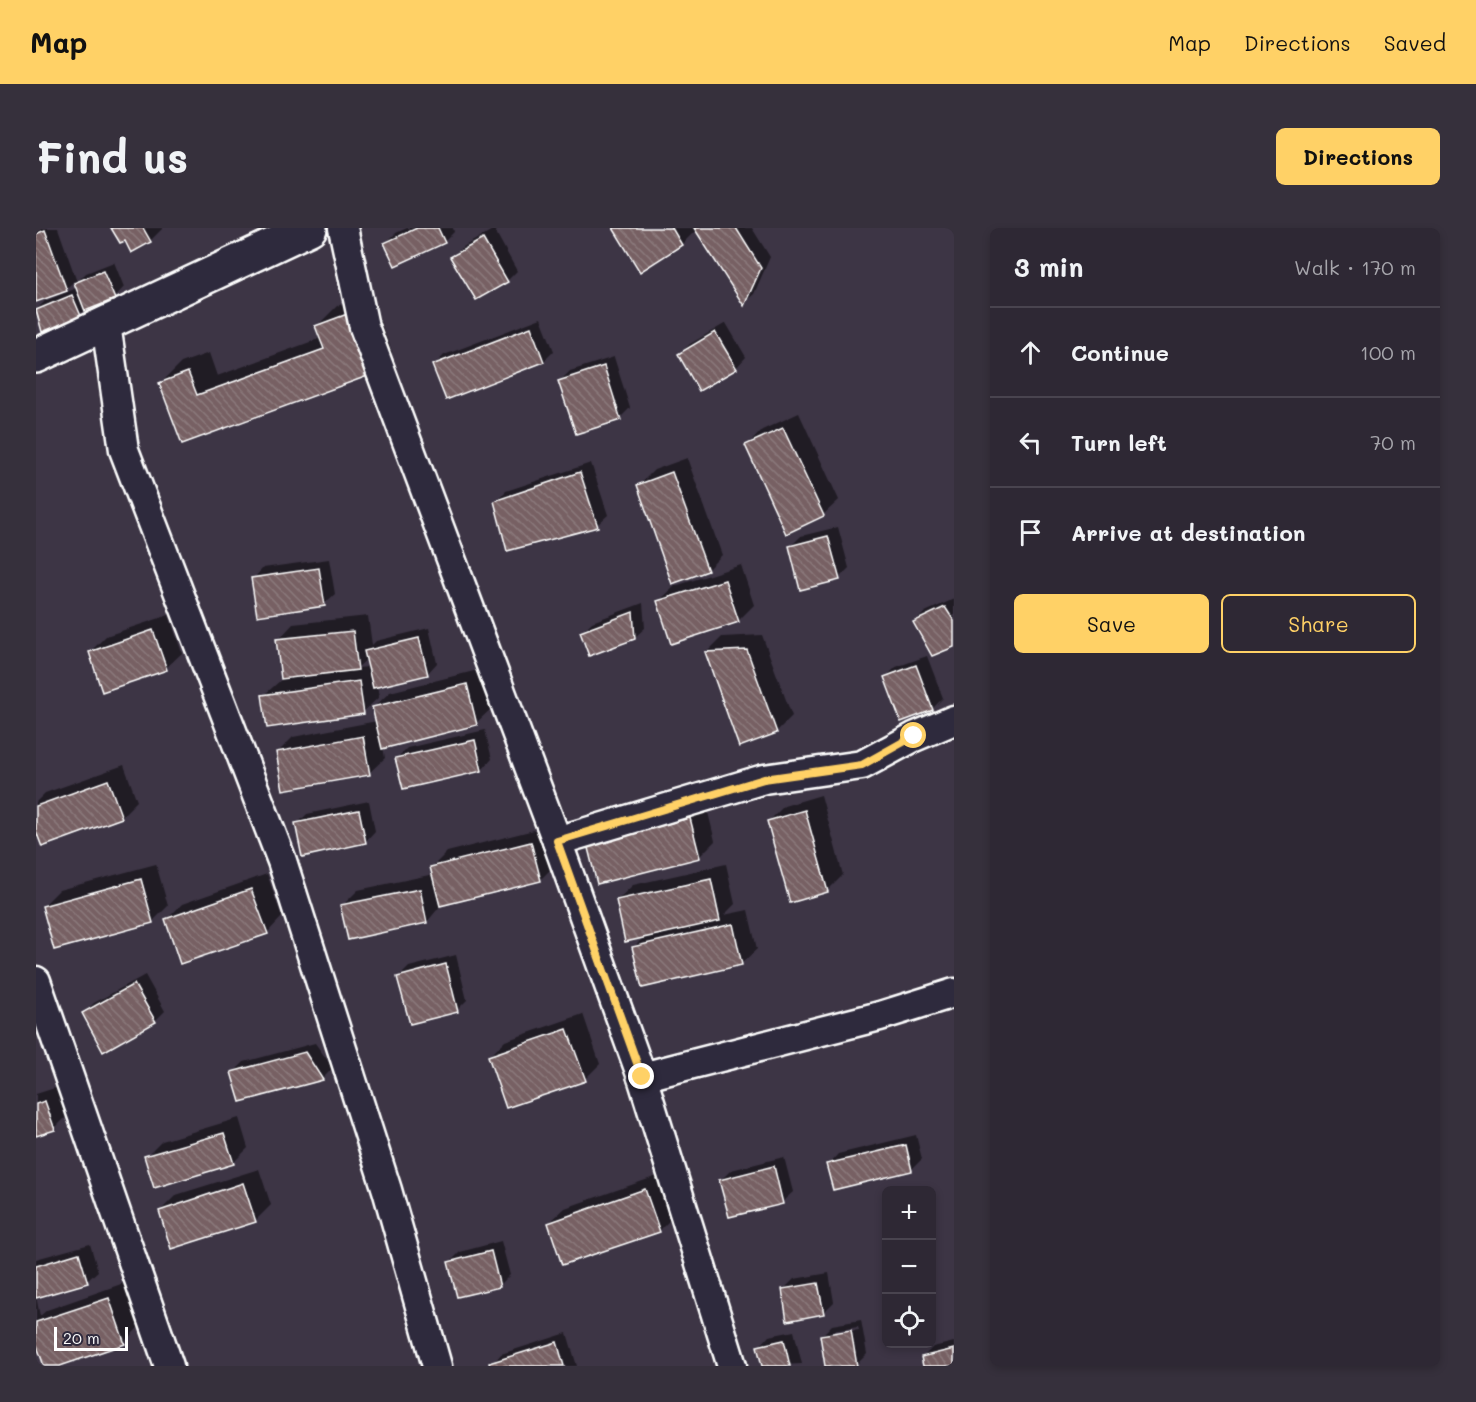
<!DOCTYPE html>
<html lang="en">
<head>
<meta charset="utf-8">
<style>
  :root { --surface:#2e2834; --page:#36303c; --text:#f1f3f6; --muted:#a7a6ac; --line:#49444f; --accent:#ffd166 }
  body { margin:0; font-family:Mali,sans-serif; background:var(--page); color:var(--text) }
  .controls { position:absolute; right:18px; bottom:18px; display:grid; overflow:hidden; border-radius:9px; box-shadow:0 3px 9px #0003 }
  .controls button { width:54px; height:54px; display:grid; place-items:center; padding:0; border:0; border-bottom:2px solid var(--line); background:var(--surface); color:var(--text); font:30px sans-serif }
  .scale { position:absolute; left:18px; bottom:15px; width:74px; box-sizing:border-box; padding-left:6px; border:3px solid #fff; border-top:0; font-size:16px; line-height:21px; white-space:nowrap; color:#fff; -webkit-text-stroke:4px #2f2a3d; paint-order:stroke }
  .stop { position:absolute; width:18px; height:18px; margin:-14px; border:4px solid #ffd166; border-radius:50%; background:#fff }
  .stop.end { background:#ffd166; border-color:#fff; box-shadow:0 2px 6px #0008 }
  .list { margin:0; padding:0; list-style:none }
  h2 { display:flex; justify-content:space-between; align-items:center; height:78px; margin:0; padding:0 24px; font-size:26px }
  h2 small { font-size:20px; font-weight:400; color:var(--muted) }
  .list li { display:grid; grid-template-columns:39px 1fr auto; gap:18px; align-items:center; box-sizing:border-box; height:90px; padding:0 24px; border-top:2px solid var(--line) }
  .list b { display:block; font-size:22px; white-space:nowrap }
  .list em { font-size:20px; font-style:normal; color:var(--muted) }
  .actions { display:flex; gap:12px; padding:18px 24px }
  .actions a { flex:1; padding:14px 0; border:2px solid var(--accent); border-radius:9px; text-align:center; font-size:21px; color:var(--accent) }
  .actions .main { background:var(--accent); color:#111 }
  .icon { flex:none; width:33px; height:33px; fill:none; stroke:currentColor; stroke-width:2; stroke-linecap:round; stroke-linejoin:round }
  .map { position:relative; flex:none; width:918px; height:1138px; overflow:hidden; border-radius:9px }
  header { display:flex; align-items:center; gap:36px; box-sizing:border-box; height:84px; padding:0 30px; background:var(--accent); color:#111 }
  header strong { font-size:28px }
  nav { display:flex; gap:33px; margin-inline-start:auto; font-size:21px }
  .intro { display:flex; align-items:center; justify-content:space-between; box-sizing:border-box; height:144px; padding:0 36px }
  h1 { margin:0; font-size:42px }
  .button { padding:15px 27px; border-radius:9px; background:var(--accent); color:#111; font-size:21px; font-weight:700 }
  main { display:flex; gap:36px; padding:0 36px }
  aside { flex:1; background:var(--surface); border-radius:9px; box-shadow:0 3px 9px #0003 }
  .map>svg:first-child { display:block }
  .shadow { fill:#0007; fill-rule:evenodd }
  .building { fill:url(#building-back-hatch); stroke:#fff; stroke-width:1.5 }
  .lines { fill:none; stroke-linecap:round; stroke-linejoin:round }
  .street-casing { stroke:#fff; stroke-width:33 }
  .secondary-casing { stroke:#fff; stroke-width:38 }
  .street { stroke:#2f2a3d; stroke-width:28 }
  .secondary { stroke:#2f2a3d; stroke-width:33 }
  .route { stroke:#ffd166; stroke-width:8 }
</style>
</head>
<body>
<header>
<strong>Map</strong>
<nav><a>Map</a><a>Directions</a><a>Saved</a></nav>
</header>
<div class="intro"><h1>Find us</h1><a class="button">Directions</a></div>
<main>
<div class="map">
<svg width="918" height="1138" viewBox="0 0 918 1138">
  <defs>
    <pattern id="building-back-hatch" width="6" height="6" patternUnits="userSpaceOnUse" patternTransform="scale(1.5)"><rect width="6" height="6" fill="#776164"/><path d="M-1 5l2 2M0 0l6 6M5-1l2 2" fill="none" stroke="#8b797b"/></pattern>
  </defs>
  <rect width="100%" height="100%" fill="#3d3545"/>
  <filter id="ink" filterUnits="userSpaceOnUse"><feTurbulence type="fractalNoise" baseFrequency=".0167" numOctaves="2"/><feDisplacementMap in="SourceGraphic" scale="12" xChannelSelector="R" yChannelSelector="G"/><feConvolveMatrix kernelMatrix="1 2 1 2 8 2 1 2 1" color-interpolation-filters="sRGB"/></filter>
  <g filter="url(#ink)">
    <!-- shadow -->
    <g class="shadow">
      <path d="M 0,0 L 22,0 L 41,54 L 50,45 L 78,34 L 88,59 L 78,70 L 7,102 L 0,82 L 9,73 L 41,60 L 38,53 L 30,61 L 0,72 Z"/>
      <path d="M 77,0 L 127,0 L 114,13 L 89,11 Z"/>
      <path d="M 371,0 L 417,0 L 418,4 L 408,14 L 350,15 L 360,5 Z"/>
      <path d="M 578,0 L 716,0 L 734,29 L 718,66 L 708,75 L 661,1 L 646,16 L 605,42 Z"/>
      <path d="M 458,1 L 481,43 L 471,53 L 416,29 L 427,19 Z"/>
      <path d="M 334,66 L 356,124 L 336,145 L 147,214 L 125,155 L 145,135 L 173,125 L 181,148 L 285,110 L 281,98 L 301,78 Z"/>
      <path d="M 505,90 L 518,123 L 508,133 L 398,138 L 408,127 Z"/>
      <path d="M 690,95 L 710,129 L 700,140 L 664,161 L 643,126 L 654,116 Z"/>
      <path d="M 578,129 L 594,180 L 584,190 L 524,153 L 534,143 Z"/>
      <path d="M 763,185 L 803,272 L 787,287 L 711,218 L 726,202 Z"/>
      <path d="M 651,230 L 686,327 L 671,342 L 603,257 L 618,242 Z"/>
      <path d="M 555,235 L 572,287 L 561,297 L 472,321 L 460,273 L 470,263 Z"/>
      <path d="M 802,299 L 813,340 L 803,350 L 754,319 L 765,308 Z"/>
      <path d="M 293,331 L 299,366 L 288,376 L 217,351 L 227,340 Z"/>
      <path d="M 705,337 L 718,377 L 702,393 L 623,373 L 639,358 Z"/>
      <path d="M 918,371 L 918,417 L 879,394 L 889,384 Z"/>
      <path d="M 607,375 L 609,400 L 598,410 L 546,404 L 556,394 Z"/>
      <path d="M 133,387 L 146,425 L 130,440 L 54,424 L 70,408 Z"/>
      <path d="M 332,388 L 336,417 L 340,413 L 393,400 L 401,435 L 391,446 L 341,458 L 343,469 L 327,484 L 228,467 L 246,451 L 242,412 L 257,396 ZM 331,431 L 333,439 L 321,440 Z"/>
      <path d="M 726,407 L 756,488 L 740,504 L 670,425 L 686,409 Z"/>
      <path d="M 891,428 L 907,470 L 896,481 L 850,449 L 860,439 Z"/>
      <path d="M 446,441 L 456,480 L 440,495 L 347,519 L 349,530 L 333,545 L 242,524 L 257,509 L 341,493 L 338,479 L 354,464 Z"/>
      <path d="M 449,502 L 456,531 L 446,542 L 368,559 L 361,530 L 371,520 Z"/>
      <path d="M 88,537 L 101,573 L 85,589 L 0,599 L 0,574 L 9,565 Z"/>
      <path d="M 785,567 L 807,647 L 791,663 L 733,593 L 748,578 Z"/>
      <path d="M 333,573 L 339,603 L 329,614 L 261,596 L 271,586 Z"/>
      <path d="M 670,576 L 679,613 L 663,629 L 553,617 Z"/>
      <path d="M 510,599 L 520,636 L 504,652 L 406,676 L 391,694 L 306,678 L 322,662 L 398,646 L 396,639 L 411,624 Z"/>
      <path d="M 120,636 L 132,678 L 116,694 L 7,678 L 23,662 Z"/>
      <path d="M 690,636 L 699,676 L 688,687 L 712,682 L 721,721 L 705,736 L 598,719 L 609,708 L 581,672 L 597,657 Z"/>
      <path d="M 231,646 L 246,689 L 231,705 L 130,692 L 146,676 Z"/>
      <path d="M 420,727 L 431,772 L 421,782 L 363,749 L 373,739 Z"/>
      <path d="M 109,747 L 129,783 L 119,793 L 48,785 L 58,775 Z"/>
      <path d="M 547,786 L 564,836 L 549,851 L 454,828 L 469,813 Z"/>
      <path d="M 279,815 L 297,840 L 287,850 L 205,872 L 197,845 L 208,834 Z"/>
      <path d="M 25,858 L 34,885 L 18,901 L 0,907 L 0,866 Z"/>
      <path d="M 203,890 L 212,920 L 197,935 L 110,929 L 126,913 Z"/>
      <path d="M 880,907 L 886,931 L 875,942 L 792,937 L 802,926 Z"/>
      <path d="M 748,929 L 757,964 L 746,974 L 685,952 L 695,942 Z"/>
      <path d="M 223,941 L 235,977 L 219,993 L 124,983 L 140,967 Z"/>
      <path d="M 624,947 L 639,987 L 623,1003 L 513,995 L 529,980 Z"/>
      <path d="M 465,1013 L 474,1047 L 464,1057 L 414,1034 L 424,1024 Z"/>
      <path d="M 54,1016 L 62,1043 L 51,1053 L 0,1068 L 4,1088 L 11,1082 L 88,1055 L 103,1099 L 88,1114 L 19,1138 L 10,1138 L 3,1120 L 0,1123 L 0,1031 Z"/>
      <path d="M 793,1045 L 798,1074 L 787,1085 L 747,1062 L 758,1051 Z"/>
      <path d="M 825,1092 L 831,1126 L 821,1136 L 791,1138 L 786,1107 L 796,1097 ZM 822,1099 L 823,1102 L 796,1106 L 796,1103 Z"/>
      <path d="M 758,1103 L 766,1136 L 727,1138 L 723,1119 L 733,1108 Z"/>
      <path d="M 531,1105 L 541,1138 L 455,1138 L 465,1126 Z"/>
      <path d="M 918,1114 L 918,1138 L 888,1138 L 887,1129 L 897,1119 Z"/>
    </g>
    <!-- building -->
    <g class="building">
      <path d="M 75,0 L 107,0 L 115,14 L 95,25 L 89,13 L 84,15 Z"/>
      <path d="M 381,0 L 402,0 L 409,15 L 359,38 L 348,15 Z"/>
      <path d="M 577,0 L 636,0 L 646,17 L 604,44 Z"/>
      <path d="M 658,0 L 700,0 L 725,40 L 708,78 Z"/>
      <path d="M 9,2 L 31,63 L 0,74 L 0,6 Z"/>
      <path d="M 447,11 L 472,54 L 440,72 L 414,29 Z"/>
      <path d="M 67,43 L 79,71 L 49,83 L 38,55 Z"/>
      <path d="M 36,67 L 45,88 L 6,104 L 0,82 Z"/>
      <path d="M 314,85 L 337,146 L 146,216 L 123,155 L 152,144 L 161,167 L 288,121 L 279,98 Z"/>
      <path d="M 495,99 L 508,134 L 410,172 L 396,137 Z"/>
      <path d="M 679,104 L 701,141 L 663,163 L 642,126 Z"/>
      <path d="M 568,138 L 585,192 L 540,206 L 522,153 Z"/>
      <path d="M 747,200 L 788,288 L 750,306 L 709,217 Z"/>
      <path d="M 544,244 L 562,299 L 471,323 L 458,273 Z"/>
      <path d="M 636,244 L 672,343 L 636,356 L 601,257 Z"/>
      <path d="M 792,308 L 804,352 L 764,362 L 753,318 Z"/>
      <path d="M 283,340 L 289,378 L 221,388 L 215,350 Z"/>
      <path d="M 689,352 L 703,394 L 635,416 L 621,373 Z"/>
      <path d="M 909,379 L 918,393 L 918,419 L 896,428 L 877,394 Z"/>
      <path d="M 597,384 L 599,411 L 553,428 L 544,404 Z"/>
      <path d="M 117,402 L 131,442 L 66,464 L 53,424 Z"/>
      <path d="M 317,403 L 322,442 L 245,451 L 240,411 Z"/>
      <path d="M 383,410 L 392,447 L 337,460 L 328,423 Z"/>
      <path d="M 711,422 L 741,505 L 703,519 L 669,424 Z"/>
      <path d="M 880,437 L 897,482 L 865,494 L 848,449 Z"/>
      <path d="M 323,453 L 328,486 L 231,500 L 226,467 Z"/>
      <path d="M 431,456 L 441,497 L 346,521 L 336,479 Z"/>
      <path d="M 327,508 L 334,547 L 247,562 L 240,524 Z"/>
      <path d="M 439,512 L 446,543 L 367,561 L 359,530 Z"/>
      <path d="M 72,552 L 86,590 L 6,619 L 0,603 L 0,578 Z"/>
      <path d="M 323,582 L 330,615 L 266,629 L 259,595 Z"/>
      <path d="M 769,582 L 792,664 L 754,675 L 731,593 Z"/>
      <path d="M 654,590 L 664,630 L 561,656 L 551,616 Z"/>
      <path d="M 495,614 L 505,653 L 404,678 L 394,639 Z"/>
      <path d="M 105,651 L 117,695 L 18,722 L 6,678 Z"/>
      <path d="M 675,651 L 684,693 L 589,714 L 580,672 Z"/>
      <path d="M 215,661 L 232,706 L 144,736 L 129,691 Z"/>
      <path d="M 384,661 L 391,695 L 312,712 L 304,677 Z"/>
      <path d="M 697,696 L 706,737 L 606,760 L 596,719 Z"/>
      <path d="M 410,736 L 422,784 L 374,796 L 361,749 Z"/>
      <path d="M 98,756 L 120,794 L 67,824 L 46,785 Z"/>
      <path d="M 531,801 L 550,853 L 470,880 L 452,828 Z"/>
      <path d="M 269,824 L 287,852 L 204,874 L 195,844 Z"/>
      <path d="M 9,873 L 19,902 L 0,908 L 0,876 Z"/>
      <path d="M 188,905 L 198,936 L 118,960 L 108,928 Z"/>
      <path d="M 870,917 L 876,943 L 797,962 L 790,936 Z"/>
      <path d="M 738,938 L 747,976 L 693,989 L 683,952 Z"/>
      <path d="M 207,955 L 220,994 L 135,1021 L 123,983 Z"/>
      <path d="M 609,961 L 624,1004 L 526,1037 L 512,995 Z"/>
      <path d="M 455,1023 L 464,1059 L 421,1069 L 412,1034 Z"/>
      <path d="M 43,1025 L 52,1055 L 0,1070 L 0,1038 Z"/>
      <path d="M 782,1055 L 788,1086 L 751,1093 L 746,1061 Z"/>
      <path d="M 73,1070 L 89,1116 L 24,1138 L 8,1138 L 0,1115 L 0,1094 Z"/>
      <path d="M 815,1102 L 821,1138 L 789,1138 L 784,1107 Z"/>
      <path d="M 748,1112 L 754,1138 L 726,1138 L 721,1118 Z"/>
      <path d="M 521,1114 L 528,1138 L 454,1138 L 453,1135 Z"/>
      <path d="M 918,1121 L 918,1138 L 887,1138 L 885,1129 Z"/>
    </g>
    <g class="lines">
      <!-- street casing -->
      <g class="street-casing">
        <g id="street">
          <path d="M 307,0 L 328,99 L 521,613 L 606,849 L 696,1138"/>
          <path d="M 70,96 L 88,222 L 246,633 L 351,962 L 401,1138"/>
          <path d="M 521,613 L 728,551 L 826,537 L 878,509 L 918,492"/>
          <path d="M 0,753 L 133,1138"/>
          <path d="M 606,849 L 844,788 L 918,765"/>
        </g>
      </g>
      <!-- secondary casing -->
      <g class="secondary-casing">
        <path id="secondary" d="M 0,128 L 274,0"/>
      </g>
      <!-- street -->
      <use href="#street" class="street"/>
      <!-- secondary -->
      <use href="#secondary" class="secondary"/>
    </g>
  </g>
  <g class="lines" filter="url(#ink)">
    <!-- route -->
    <path class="route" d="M 606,849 L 521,613 L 728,551 L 826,537 L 878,508"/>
  </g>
</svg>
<div class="controls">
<button>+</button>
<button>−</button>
<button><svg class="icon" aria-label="locate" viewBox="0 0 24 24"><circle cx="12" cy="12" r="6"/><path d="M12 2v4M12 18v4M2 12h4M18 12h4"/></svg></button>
</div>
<div class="scale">20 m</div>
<div class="stop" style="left:878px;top:508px"></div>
<div class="stop end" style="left:606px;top:849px"></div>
</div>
<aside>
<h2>3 min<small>Walk · 170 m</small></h2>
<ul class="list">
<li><svg class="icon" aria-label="ahead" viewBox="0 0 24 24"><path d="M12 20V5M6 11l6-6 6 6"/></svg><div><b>Continue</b></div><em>100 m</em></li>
<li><svg class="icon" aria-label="left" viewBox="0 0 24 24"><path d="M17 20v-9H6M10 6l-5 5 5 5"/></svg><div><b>Turn left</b></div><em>70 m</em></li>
<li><svg class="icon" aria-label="arrive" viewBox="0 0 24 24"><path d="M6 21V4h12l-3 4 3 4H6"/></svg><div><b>Arrive at destination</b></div></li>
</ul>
<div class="actions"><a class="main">Save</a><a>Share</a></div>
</aside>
</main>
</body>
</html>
